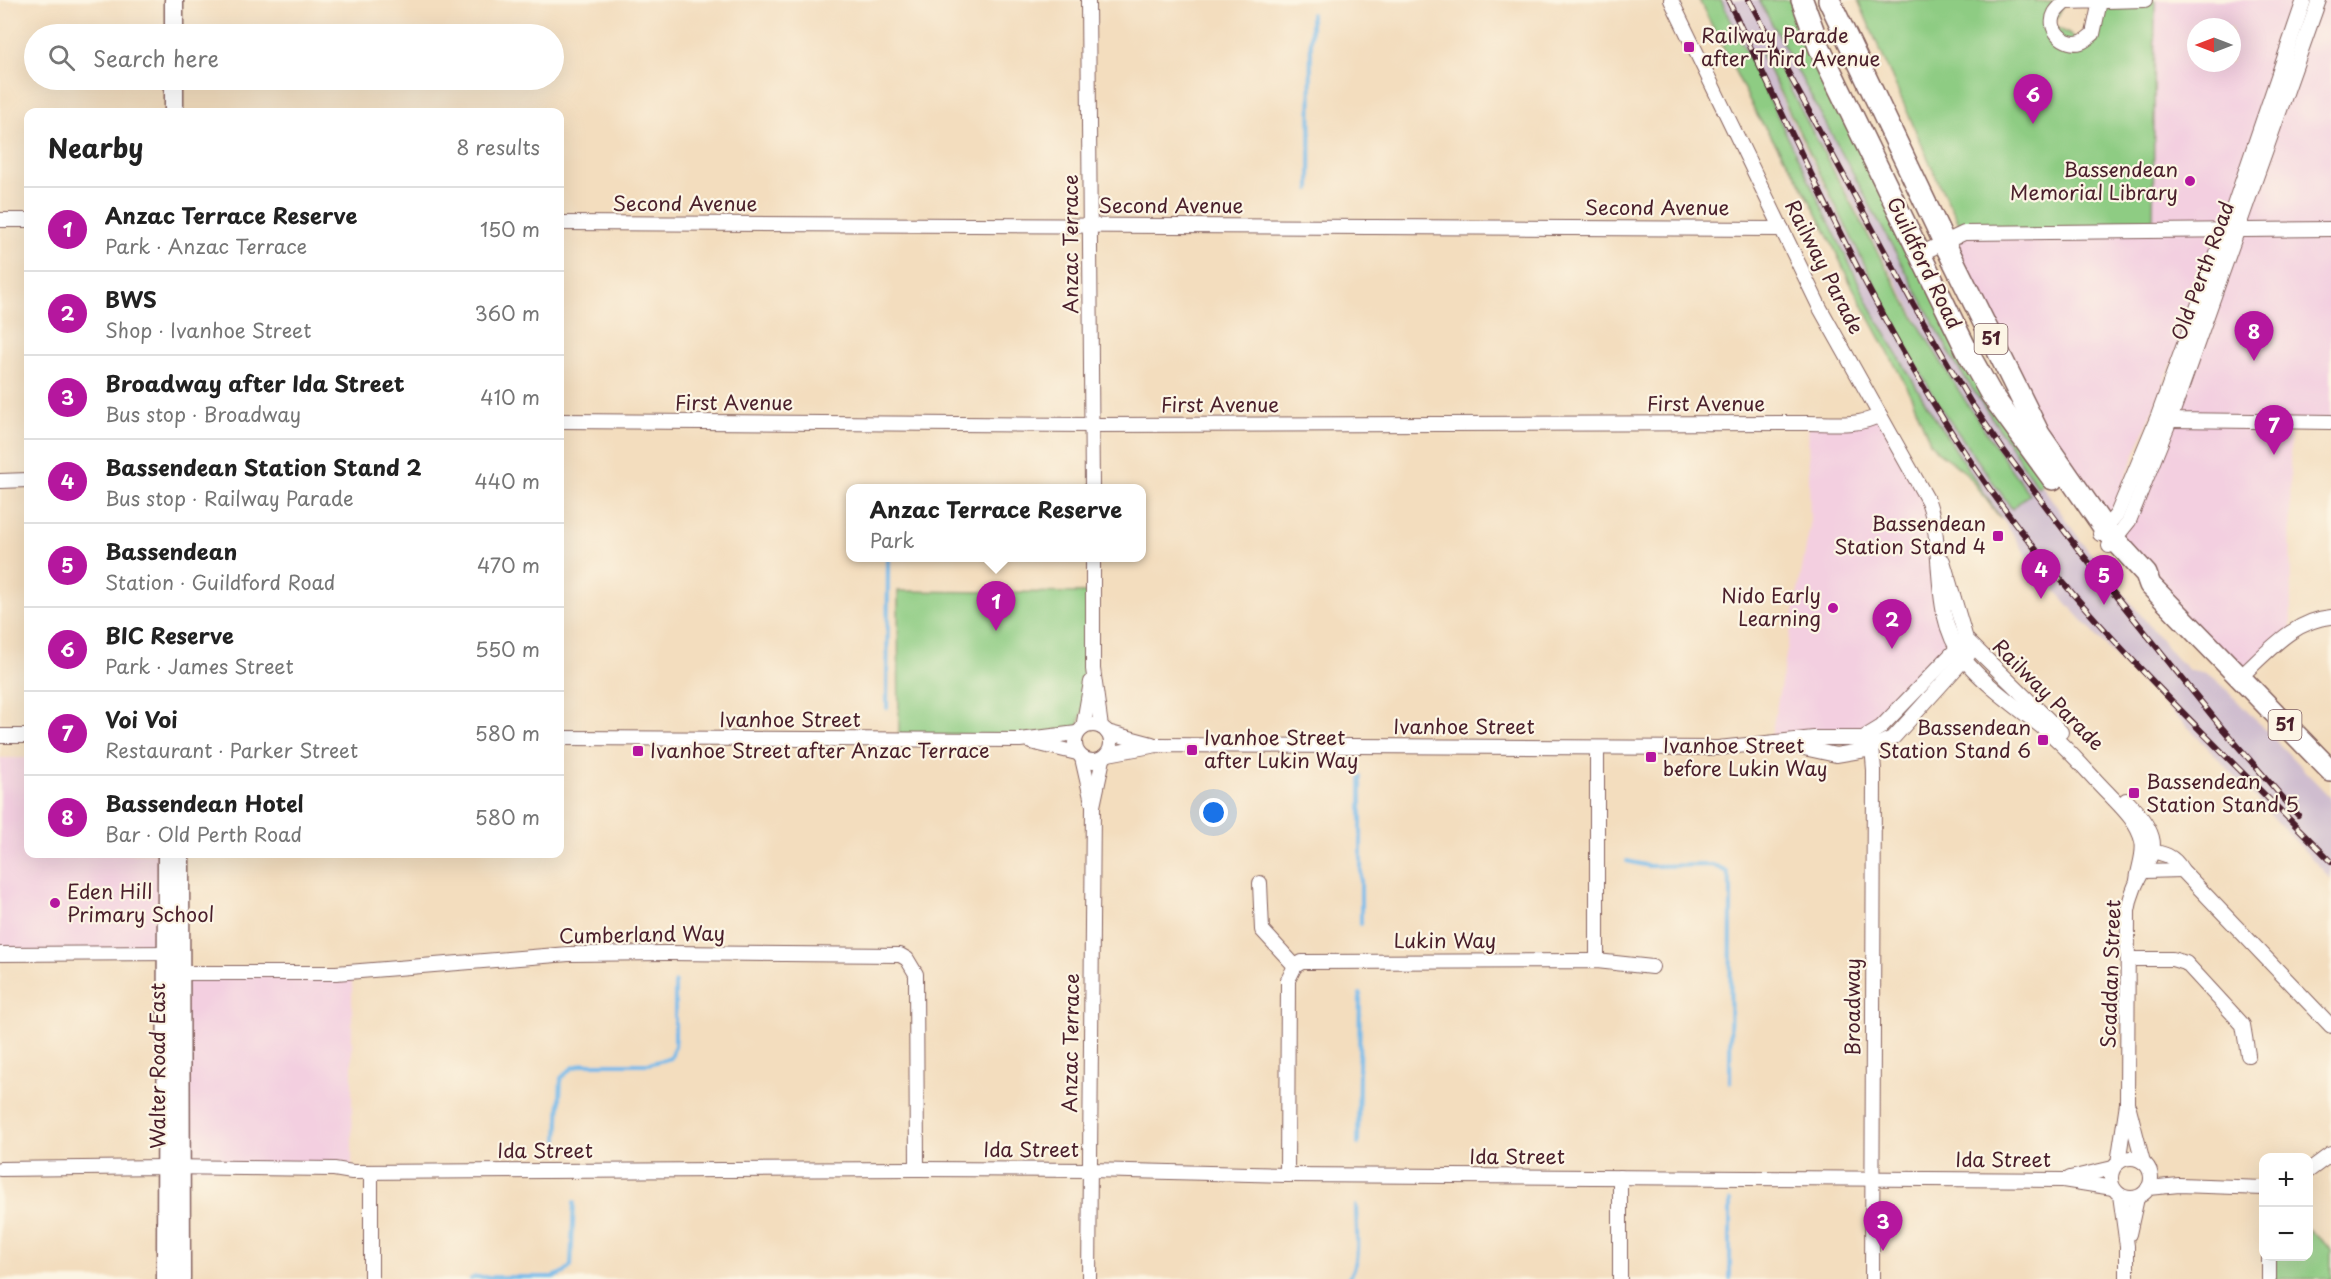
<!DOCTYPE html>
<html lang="en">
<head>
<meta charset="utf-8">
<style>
  :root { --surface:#fff; --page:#f2f2f2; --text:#222; --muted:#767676; --line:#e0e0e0; --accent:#b5179e }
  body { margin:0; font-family:"Playpen Sans",sans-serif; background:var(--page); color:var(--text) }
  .controls { position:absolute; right:18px; bottom:18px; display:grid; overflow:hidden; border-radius:12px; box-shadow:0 6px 24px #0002 }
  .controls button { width:54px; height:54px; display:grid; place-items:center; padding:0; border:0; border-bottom:2px solid var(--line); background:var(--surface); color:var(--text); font:30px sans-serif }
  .compass { position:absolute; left:2187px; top:18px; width:54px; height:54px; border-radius:50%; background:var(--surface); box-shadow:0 6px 24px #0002; rotate:270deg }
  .you { position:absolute; left:1214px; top:813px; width:21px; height:21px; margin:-15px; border:4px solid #fff; border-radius:50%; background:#1a73e8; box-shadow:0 0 0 9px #1a73e833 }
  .badge { display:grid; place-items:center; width:39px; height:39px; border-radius:50%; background:var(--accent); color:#fff; font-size:20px; font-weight:700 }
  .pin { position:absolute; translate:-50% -50px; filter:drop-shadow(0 2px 3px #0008) }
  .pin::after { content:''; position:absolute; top:32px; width:21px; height:18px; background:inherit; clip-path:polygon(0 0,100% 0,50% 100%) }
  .popup { position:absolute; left:846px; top:484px; width:300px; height:78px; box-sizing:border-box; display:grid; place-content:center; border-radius:12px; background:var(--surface); filter:drop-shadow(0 2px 4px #0005); font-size:20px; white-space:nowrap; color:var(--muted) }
  .popup b { font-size:22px; color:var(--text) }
  .popup::after { content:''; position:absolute; left:50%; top:100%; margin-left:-12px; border:12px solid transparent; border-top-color:var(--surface) }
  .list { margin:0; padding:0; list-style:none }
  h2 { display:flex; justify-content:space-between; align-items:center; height:78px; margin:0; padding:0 24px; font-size:26px }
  h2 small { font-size:20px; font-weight:400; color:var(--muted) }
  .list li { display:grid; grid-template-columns:39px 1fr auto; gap:18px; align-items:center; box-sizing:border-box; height:84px; padding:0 24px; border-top:2px solid var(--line) }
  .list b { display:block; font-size:22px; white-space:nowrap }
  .list p { margin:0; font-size:20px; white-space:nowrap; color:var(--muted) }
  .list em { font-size:20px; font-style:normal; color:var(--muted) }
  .icon { flex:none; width:33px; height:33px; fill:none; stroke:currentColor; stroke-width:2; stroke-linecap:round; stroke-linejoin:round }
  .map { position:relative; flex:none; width:2331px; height:1279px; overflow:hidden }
  .search { position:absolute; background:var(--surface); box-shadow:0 6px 24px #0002; left:24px; top:24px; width:540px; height:66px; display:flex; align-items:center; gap:15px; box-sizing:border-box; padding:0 21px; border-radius:33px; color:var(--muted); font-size:22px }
  .panel { position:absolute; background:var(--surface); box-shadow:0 6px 24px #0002; left:24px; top:108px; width:540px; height:750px; border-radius:12px }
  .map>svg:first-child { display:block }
  .built { fill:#f3cfe0; fill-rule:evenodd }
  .industrial { fill:#cfbdcf; fill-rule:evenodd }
  .green { fill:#8ecc83; stroke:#6c7657; stroke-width:1.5 }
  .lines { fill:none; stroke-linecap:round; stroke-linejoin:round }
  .stream { stroke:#73b9ea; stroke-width:4 }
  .minor-casing { stroke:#85625e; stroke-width:16 }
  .major-casing { stroke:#85625e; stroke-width:21 }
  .highway-casing { stroke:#85625e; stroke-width:24 }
  .minor { stroke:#fff; stroke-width:14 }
  .major { stroke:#fff; stroke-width:18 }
  .highway { stroke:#fff; stroke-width:21 }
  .rail-casing { stroke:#4a1f2b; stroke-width:6 }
  .rail { stroke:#fcf5e5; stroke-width:4; stroke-dasharray:11; stroke-linecap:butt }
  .poi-dot { fill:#b5179e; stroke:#fcf5e5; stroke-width:2 }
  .labels { text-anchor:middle; stroke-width:4.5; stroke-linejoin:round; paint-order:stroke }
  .shield { fill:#fcf5e5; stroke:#7f5f63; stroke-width:1.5 }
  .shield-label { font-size:18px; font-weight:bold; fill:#4a1f2b }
  .poi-label { font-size:20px; fill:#4a1f2b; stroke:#fcf5e5; text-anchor:start }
  .street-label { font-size:20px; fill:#4a1f2b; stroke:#fcf5e5 }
</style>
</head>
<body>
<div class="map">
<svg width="2331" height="1279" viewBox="0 0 2331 1279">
  <rect width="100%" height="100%" fill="#fcf5e5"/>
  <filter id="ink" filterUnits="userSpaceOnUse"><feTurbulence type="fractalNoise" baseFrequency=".0167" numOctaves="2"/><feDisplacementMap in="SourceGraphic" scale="12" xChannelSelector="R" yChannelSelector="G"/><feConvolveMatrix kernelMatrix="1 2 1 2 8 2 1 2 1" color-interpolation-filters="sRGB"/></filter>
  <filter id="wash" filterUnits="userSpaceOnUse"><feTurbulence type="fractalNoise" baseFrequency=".008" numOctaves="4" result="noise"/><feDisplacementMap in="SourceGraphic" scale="24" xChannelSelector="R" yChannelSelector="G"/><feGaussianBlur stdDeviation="1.35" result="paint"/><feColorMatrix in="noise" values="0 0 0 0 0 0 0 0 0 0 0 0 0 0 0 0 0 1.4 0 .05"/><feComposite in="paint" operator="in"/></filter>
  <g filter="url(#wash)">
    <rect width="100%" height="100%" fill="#f3ddbe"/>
    <!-- built -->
    <g class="built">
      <path d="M 2155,0 L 2304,0 L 2226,229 L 2105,529 L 2039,434 L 1944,242 L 1964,233 L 2153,230 ZM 2196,27 L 2232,27 L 2232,63 L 2196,63 Z"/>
      <path d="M 2319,0 L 2331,0 L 2331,422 L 2290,422 L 2291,631 L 2239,678 L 2114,540 L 2129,521 Z"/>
      <path d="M 1880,415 L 1924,494 L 1936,533 L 1957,648 L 1871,734 L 1770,742 L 1810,526 L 1808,423 Z"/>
      <path d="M 0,758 L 28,758 L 28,854 L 167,854 L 166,953 L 0,954 Z"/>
      <path d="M 352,972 L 352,1172 L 181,1168 L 180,973 Z"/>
    </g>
    <!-- industrial -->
    <path class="industrial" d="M 1721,0 L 1759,0 L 1957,366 L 2038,486 L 2041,484 L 2083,544 L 2176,658 L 2189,670 L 2205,673 L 2217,680 L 2331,798 L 2331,879 L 2192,731 L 2121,663 L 2035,568 L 1931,412 L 1874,314 ZM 1768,49 L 1937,356 L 2001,456 L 2029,494 L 1942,410 L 1902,340 L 1799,136 L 1761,55 Z"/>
    <!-- green -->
    <g class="green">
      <path d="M 1699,0 L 1721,0 L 1874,314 L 1931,412 L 2001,519 L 1966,473 L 1937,451 L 1930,442 L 1909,391 L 1850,282 L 1826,231 L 1795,173 L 1758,117 Z"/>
      <path d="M 1759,0 L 1793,0 L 2045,479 L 2038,487 L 1957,366 Z"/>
      <path d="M 1858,0 L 2036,0 L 2036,2 L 2065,2 L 2053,25 L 2082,42 L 2100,1 L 2155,0 L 2153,230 L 1964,233 L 1940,186 Z"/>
      <path d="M 1769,49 C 1849,201 1928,356 2029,494 L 2012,509 L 1942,410 L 1902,340 L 1761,54 Z"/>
      <path d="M 898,591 L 1093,593 L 1093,669 L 1077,733 L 899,740 Z"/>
      <path d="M 2309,1229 L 2331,1249 L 2331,1279 L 2269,1279 L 2269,1257 L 2308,1256 Z"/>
    </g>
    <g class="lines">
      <!-- stream -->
      <g class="stream">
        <path d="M 1310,189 L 1311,14"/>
        <path d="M 887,708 L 888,558"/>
        <path d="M 1627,861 L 1649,866 L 1712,865 L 1727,872 L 1731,889 L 1730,1082"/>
        <path d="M 1361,924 L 1361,777"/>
        <path d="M 558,1140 L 561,1078 L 572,1068 L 584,1064 L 648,1064 L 671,1058 L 675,1045 L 675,982"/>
        <path d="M 1358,1144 L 1360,994"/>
        <path d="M 471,1279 L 475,1277 L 553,1277 L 564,1273 L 571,1266 L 574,1202"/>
        <path d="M 1348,1279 C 1362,1265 1356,1226 1356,1206"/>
        <path d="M 1730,1279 L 1730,1201"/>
      </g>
    </g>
  </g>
  <g filter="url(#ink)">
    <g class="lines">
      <!-- minor casing -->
      <g class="minor-casing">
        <g id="minor">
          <path d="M 1088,0 L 1092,488"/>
          <path d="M 1671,0 L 1820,308 L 1928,501 C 1946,550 1929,614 1964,659 C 1985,686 2027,714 2054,737 C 2073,754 2090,775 2108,793 C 2121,807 2137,821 2142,841 C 2145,854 2138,868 2137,881"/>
          <path d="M 2100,1 L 2093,34 C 2090,36 2085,41 2081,42 C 2065,47 2046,29 2055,13 C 2057,9 2062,5 2065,2 L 2145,0"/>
          <path d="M 0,220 L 28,220"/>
          <path d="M 560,223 L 1782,229"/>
          <path d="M 1920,254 L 1964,233 L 2331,229"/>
          <path d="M 2163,418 L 2170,420 L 2331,422"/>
          <path d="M 560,421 L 1092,425 L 1808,423 C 1831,423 1858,427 1880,415"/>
          <path d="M 0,481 L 28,480"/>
          <path d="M 2100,534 L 2117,514 L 2158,416 L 2226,229 L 2304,0"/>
          <path d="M 2109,546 L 2129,521 L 2170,420 L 2319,0"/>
          <path d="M 1093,558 L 1093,669 L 1101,727"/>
          <path d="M 1943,561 L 1966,639 L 2061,732"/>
          <path d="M 2239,678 C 2266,654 2293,620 2331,617"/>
          <circle cx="1093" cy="743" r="18"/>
          <path d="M 1083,728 L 1091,682"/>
          <path d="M 1107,732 L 1152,744"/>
          <path d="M 1871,734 L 1874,770 L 1872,1279"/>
          <path d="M 0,736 L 28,736"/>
          <path d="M 560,738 L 1020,740 L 1077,733"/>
          <path d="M 1031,742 L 1077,753"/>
          <path d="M 1790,745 L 1836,755 L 1866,750 L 1894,737 L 1969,654"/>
          <path d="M 1597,748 L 1597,961"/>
          <path d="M 1108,754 L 1157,745 L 1718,748 L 1814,738 L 1863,738 L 1881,727 L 1966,639"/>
          <path d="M 1082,758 L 1092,802"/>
          <path d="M 2145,850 C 2162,853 2173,854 2182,870 L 2331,1026"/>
          <path d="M 2140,868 L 2145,871 L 2182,870"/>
          <path d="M 1260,883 L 1262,930 L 1295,966"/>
          <path d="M 0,954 L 175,953"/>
          <path d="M 2128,959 L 2172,959 L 2186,963 L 2243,1025 L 2248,1055"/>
          <path d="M 172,973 L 336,973 L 569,954 L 667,953 L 900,955 L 907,959 L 916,974 L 917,1169"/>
          <path d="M 2129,1108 L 2143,1162"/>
          <circle cx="2131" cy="1178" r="20"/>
          <path d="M 2118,1163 L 2127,1103 L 2128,911 C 2136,856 2181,856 2126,800"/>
          <path d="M 0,1169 L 165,1167 L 334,1169 L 352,1172 L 917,1169 L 1090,1170 L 1287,1175 L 2063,1180 L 2113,1188"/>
          <path d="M 2308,1171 L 2331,1154"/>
          <path d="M 1287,1175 L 1288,980 L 1295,966 L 1302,962 L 1597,961 L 1652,967"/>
          <path d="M 2070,1178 L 2113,1168"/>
          <path d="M 2148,1188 L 2179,1185 L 2264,1188"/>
          <path d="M 2120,1195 L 2127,1246 L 2127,1279"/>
          <path d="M 2129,1234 L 2137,1198"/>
          <path d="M 2269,1256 L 2269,1279"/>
          <path d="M 371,1279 L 371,1172"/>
          <path d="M 1089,1279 L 1093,806 L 1103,759"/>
          <path d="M 1620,1279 L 1620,1177"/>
        </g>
      </g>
      <!-- major casing -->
      <g class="major-casing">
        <g id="major">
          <path d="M 174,34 L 174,0"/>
          <path d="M 174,112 L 174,80"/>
          <path d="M 180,854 L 181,1279"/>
          <path d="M 166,1279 L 167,854"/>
        </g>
      </g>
      <!-- highway casing -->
      <g class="highway-casing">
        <g id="highway">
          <path d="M 1802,0 L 1820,49 L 1968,353 L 1991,394 L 2053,479"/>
          <path d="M 1829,0 L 1944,242 L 2039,434 L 2105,529 L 2146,574 L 2150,585 L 2331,771"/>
        </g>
      </g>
      <!-- minor -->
      <use href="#minor" class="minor"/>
      <!-- major -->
      <use href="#major" class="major"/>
      <!-- highway -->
      <use href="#highway" class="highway"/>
      <!-- rail casing -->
      <g class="rail-casing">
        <g id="rail">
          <path d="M 1728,0 C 1808,166 1882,337 1989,488 C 2087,625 2213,742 2331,861"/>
          <path d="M 1749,0 L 1913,304 L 1971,403 L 2002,448 L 2078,549 L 2222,728 L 2298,815"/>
        </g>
      </g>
      <!-- rail -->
      <use href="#rail" class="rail"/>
    </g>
  </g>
  <!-- markers -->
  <g class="poi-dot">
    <rect x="1683" y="41" width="12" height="12" rx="3"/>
    <circle cx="2190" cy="181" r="6"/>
    <rect x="1992" y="530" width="12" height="12" rx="3"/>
    <circle cx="1833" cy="608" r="6"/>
    <rect x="2037" y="734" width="12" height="12" rx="3"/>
    <rect x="1186" y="744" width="12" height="12" rx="3"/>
    <rect x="632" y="745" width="12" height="12" rx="3"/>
    <rect x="1645" y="751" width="12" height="12" rx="3"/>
    <rect x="2128" y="787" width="12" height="12" rx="3"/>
    <circle cx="55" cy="903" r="6"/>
  </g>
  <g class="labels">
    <!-- shield labels -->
    <g class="shield">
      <rect x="1974.5" y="324" width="33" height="30" rx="4.5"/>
      <rect x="2268.5" y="710" width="33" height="30" rx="4.5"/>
    </g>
    <g class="shield-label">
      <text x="1991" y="345">51</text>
      <text x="2285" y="731">51</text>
    </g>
    <!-- poi labels -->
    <g class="poi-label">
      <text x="1701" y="43">Railway Parade<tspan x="1701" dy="23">after Third Avenue</tspan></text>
      <text x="2178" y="177" text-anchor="end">Bassendean<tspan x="2178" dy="23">Memorial Library</tspan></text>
      <text x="1986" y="531" text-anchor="end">Bassendean<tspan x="1986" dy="23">Station Stand 4</tspan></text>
      <text x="1821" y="603" text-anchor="end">Nido Early<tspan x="1821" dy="23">Learning</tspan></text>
      <text x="2031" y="735" text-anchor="end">Bassendean<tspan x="2031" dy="23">Station Stand 6</tspan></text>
      <text x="1204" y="745">Ivanhoe Street<tspan x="1204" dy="23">after Lukin Way</tspan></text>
      <text x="1663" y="753">Ivanhoe Street<tspan x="1663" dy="23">before Lukin Way</tspan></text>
      <text x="650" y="758">Ivanhoe Street after Anzac Terrace</text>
      <text x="2146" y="789">Bassendean<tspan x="2146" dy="23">Station Stand 5</tspan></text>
      <text x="67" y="899">Eden Hill<tspan x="67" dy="23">Primary School</tspan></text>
    </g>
    <!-- street labels -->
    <g class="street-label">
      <text x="685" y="211">Second Avenue</text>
      <text x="1171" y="213">Second Avenue</text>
      <text x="1657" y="215">Second Avenue</text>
      <text transform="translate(1071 244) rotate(-90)" y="7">Anzac Terrace</text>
      <text transform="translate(1924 263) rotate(64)" y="7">Guildford Road</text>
      <text transform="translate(1824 267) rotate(63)" y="7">Railway Parade</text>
      <text transform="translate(2203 271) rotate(-70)" y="7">Old Perth Road</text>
      <text x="734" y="410">First Avenue</text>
      <text x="1706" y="411">First Avenue</text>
      <text x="1220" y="412">First Avenue</text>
      <text transform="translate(2048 695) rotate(45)" y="7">Railway Parade</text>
      <text x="790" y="727">Ivanhoe Street</text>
      <text x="1464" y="734">Ivanhoe Street</text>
      <text transform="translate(642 935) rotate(-1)" y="7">Cumberland Way</text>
      <text x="1445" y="948">Lukin Way</text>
      <text transform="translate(2111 974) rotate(-88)" y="7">Scaddan Street</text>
      <text transform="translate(1853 1007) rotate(-90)" y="7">Broadway</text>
      <text transform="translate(1071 1043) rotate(-89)" y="7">Anzac Terrace</text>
      <text transform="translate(158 1066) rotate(-90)" y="7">Walter Road East</text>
      <text x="1031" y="1157">Ida Street</text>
      <text x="545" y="1158">Ida Street</text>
      <text x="1517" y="1164">Ida Street</text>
      <text x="2003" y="1167">Ida Street</text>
    </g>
  </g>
</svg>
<div class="controls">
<button>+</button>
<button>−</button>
</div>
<svg class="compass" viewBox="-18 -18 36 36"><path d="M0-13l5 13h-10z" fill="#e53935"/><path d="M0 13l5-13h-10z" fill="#767676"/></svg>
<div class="you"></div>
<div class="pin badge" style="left:996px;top:631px">1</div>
<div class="popup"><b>Anzac Terrace Reserve</b>Park</div>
<div class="pin badge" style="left:1892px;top:649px">2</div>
<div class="pin badge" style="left:1883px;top:1251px">3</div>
<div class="pin badge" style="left:2041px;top:599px">4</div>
<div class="pin badge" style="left:2104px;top:605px">5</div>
<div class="pin badge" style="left:2033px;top:124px">6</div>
<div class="pin badge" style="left:2274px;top:455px">7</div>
<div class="pin badge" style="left:2254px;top:361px">8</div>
<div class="search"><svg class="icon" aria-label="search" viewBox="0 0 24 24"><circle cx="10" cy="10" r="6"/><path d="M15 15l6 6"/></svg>Search here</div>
<section class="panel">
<h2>Nearby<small>8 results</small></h2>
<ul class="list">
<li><span class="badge">1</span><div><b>Anzac Terrace Reserve</b><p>Park · Anzac Terrace</p></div><em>150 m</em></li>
<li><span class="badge">2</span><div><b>BWS</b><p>Shop · Ivanhoe Street</p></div><em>360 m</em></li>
<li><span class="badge">3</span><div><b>Broadway after Ida Street</b><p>Bus stop · Broadway</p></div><em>410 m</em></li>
<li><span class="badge">4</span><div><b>Bassendean Station Stand 2</b><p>Bus stop · Railway Parade</p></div><em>440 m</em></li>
<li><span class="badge">5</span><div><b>Bassendean</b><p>Station · Guildford Road</p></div><em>470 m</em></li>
<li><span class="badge">6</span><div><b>BIC Reserve</b><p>Park · James Street</p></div><em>550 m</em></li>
<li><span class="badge">7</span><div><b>Voi Voi</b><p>Restaurant · Parker Street</p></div><em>580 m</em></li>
<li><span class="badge">8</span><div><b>Bassendean Hotel</b><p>Bar · Old Perth Road</p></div><em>580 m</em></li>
</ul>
</section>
</div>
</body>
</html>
